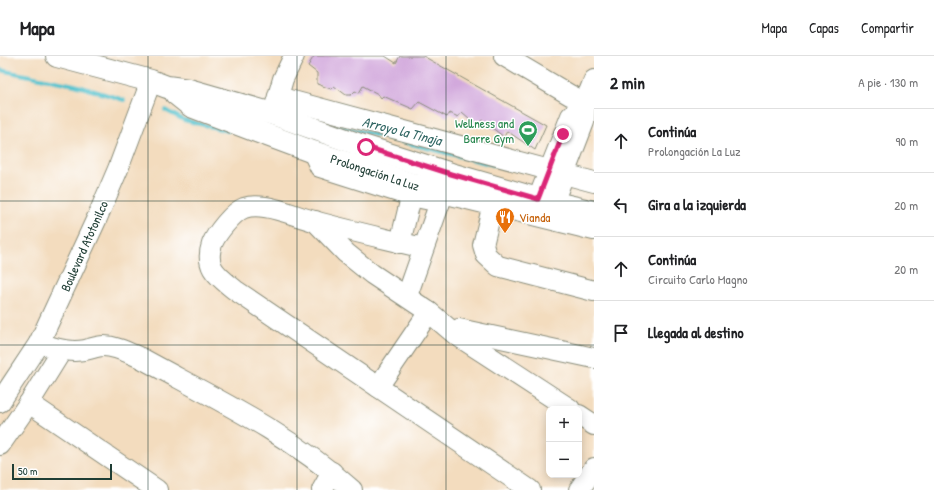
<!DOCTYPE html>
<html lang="es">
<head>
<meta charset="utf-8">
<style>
  :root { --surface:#fff; --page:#f6f6f6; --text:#202124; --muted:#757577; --line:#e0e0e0 }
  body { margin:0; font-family:"Patrick Hand",sans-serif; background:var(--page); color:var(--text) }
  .controls { position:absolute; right:12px; bottom:12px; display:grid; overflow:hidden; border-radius:8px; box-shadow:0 2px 10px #0003 }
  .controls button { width:36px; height:36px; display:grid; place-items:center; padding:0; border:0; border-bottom:1px solid var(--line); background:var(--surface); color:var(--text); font:20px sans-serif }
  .scale { position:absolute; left:12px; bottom:10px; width:100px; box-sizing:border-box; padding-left:4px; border:2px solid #1f3d34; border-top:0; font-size:11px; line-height:14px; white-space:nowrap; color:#1f3d34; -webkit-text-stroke:3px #fff; paint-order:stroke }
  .stop { position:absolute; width:12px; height:12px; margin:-9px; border:3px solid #db2777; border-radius:50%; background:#fff }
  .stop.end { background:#db2777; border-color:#fff; box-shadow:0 1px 4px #0008 }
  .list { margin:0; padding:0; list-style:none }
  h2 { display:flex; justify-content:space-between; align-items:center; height:52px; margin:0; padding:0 16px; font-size:17px }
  h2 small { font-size:13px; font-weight:400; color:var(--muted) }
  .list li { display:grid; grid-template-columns:26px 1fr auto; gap:12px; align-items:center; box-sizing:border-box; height:64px; padding:0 16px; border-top:1px solid var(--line) }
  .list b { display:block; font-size:15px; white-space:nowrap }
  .list p { margin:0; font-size:13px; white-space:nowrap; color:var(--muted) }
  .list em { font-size:13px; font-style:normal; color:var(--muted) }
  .icon { flex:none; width:22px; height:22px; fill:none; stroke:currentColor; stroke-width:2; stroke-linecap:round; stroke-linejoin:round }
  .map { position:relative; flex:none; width:594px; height:434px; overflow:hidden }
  header { display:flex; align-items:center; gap:24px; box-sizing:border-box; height:56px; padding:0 20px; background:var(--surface); border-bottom:1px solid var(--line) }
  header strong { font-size:19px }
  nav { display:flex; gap:22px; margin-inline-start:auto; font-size:14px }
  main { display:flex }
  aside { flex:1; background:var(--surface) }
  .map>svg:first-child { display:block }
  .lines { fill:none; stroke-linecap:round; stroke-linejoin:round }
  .stream { stroke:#55c2cd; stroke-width:4 }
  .building { fill:#d2a8dc }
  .minor-casing { stroke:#898c79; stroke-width:22 }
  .major-casing { stroke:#898c79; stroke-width:24 }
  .minor { stroke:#fff; stroke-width:20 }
  .major { stroke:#fff; stroke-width:22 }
  .route { stroke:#db2777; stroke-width:5 }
  .grid { fill:none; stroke:#1f3d34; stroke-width:1; stroke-opacity:0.55 }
  .labels { text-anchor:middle; stroke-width:3; stroke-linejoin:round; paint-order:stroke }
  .leisure-label { font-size:13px; fill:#27864d; stroke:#fff; text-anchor:end }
  .street-label { font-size:13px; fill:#1f3d34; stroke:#fff }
  .food-label { font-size:13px; fill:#c56008; stroke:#fff; text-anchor:start }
  .water-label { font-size:14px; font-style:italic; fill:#2f6562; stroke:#fff }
</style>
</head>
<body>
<header>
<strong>Mapa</strong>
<nav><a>Mapa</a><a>Capas</a><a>Compartir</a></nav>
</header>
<main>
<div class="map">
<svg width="594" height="434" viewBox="0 0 594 434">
  <rect width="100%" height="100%" fill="#fff"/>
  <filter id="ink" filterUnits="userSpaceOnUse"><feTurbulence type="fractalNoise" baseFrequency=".025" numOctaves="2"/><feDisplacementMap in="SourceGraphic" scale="8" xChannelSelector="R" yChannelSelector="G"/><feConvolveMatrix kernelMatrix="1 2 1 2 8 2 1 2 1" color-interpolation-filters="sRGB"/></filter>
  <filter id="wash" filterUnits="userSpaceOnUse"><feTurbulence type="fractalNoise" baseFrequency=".012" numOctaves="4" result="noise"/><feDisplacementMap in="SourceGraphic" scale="16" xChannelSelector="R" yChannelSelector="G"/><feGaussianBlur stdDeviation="0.9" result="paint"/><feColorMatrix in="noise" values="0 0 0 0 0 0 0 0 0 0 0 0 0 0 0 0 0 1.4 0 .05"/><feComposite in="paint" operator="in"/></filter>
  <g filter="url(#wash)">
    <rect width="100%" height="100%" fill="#f3dcbe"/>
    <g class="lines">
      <!-- stream -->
      <g class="stream">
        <path d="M 0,14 L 75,29 L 124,44"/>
        <path d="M 165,54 L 184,64 L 228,75"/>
        <path d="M 336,69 L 494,109"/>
      </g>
    </g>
    <g id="blocks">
      <!-- building -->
      <path class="building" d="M 314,0 L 385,0 L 396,7 L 400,0 L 423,0 L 546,69 L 535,94 L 507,75 L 504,81 L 482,64 L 477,69 L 462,56 L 458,61 L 450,57 L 447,61 L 419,46 L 413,53 L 383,40 L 381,42 L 378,38 L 363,30 L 359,37 L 355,35 L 351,39 L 346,39 L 334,30 L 331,33 L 317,28 L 317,17 L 308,10 Z"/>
    </g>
  </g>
  <g filter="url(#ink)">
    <use href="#blocks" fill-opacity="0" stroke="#898c79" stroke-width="1"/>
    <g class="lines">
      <!-- minor casing -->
      <g class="minor-casing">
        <g id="minor">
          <path d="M 504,0 L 570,39 L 585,46"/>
          <path d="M 278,41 L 594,126"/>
          <path d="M 274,54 L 283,23 L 294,0"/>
          <path d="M 313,96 L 320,111 L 411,140 L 440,146"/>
          <path d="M 538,143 L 571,60 L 585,46"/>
          <path d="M 553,147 L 584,66 L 585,46 L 594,24"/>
          <path d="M 493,148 L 483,189 L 486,199 L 498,210 L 594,235"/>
          <path d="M 315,165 L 346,197 L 372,218 L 429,256 L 378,331"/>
          <path d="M 400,187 L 414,129"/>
          <path d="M 423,192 C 387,183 350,175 314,165 C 298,161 281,153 265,151 C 258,150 250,150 244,152 C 233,156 216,178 212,188 C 204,212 218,220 235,234 L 530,434"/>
          <path d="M 407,240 L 440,146 L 444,137"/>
          <path d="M 429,256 L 455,278 L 570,353"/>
          <path d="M 455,277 L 459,273 L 594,302"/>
          <path d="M 39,287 C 54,292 68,297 85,294 C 91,293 97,290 103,290 C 116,290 129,297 141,302 C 214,342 290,378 352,434"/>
          <path d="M 0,346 L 39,287 L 97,162 L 118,113 L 151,25"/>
          <path d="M 29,347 L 157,434"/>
          <path d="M 579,359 L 594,369"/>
          <path d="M 0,389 L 29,347 L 62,294"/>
          <path d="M 322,434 L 332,416"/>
          <path d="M 579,434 L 594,412"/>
        </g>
      </g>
      <!-- major casing -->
      <g class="major-casing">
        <g id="major">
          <path d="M 57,0 L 151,25 L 167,31 L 189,34 L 273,58 L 366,91 L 451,118 L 538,143 L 594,156"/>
          <path d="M 176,38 L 191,50 L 259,76 L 313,96 L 414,129 L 594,173"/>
        </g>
      </g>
      <!-- minor -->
      <use href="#minor" class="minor"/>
      <!-- major -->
      <use href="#major" class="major"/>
    </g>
  </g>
  <g class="lines" filter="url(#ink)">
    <!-- route -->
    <path class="route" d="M 366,91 L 451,118 L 538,143 L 563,78"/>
  </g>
  <!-- grid -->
  <path class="grid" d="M 148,0 L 148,434M 297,0 L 297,434M 446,0 L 446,434M 0,145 L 594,145M 0,289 L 594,289"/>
  <!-- icons -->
  <defs>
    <g id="stadium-pin" transform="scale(1)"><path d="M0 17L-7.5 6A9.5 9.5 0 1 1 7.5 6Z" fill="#2e9e5b" stroke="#fff"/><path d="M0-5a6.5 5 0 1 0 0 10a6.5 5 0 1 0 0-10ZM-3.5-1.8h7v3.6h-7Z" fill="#fff"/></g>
    <g id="restaurant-pin" transform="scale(1)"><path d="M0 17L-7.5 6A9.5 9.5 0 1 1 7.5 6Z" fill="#e8710a" stroke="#fff"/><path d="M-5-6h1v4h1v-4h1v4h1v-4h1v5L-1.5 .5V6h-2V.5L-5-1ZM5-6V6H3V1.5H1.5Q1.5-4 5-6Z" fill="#fff"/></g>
  </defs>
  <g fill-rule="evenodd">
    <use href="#stadium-pin" x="528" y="74"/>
    <use href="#restaurant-pin" x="505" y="161"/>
  </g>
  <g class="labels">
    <!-- leisure labels -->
    <g class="leisure-label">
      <text x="514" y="72">Wellness and<tspan x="514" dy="15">Barre Gym</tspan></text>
    </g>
    <!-- street labels -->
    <g class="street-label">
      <text transform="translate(375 116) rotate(18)" y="5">Prolongación La Luz</text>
      <text transform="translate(84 190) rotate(-66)" y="5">Boulevard Atotonilco</text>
    </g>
    <!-- food labels -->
    <g class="food-label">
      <text x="519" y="166">Vianda</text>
    </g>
    <!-- water labels -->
    <g class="water-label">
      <text transform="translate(402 75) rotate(14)" y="5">Arroyo la Tinaja</text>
    </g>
  </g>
</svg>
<div class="controls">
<button>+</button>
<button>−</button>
</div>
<div class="scale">50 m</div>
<div class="stop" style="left:366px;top:91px"></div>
<div class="stop end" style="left:563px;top:78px"></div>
</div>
<aside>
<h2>2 min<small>A pie · 130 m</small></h2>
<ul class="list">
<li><svg class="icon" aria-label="ahead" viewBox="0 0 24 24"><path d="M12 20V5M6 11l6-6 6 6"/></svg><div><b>Continúa</b><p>Prolongación La Luz</p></div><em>90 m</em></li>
<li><svg class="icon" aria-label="left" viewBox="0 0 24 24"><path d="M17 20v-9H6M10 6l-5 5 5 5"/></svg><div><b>Gira a la izquierda</b></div><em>20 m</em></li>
<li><svg class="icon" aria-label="ahead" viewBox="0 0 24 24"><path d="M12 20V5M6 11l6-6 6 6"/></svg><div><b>Continúa</b><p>Circuito Carlo Magno</p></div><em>20 m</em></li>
<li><svg class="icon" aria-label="arrive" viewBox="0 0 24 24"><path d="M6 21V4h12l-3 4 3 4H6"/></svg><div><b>Llegada al destino</b></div></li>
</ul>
</aside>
</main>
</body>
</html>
